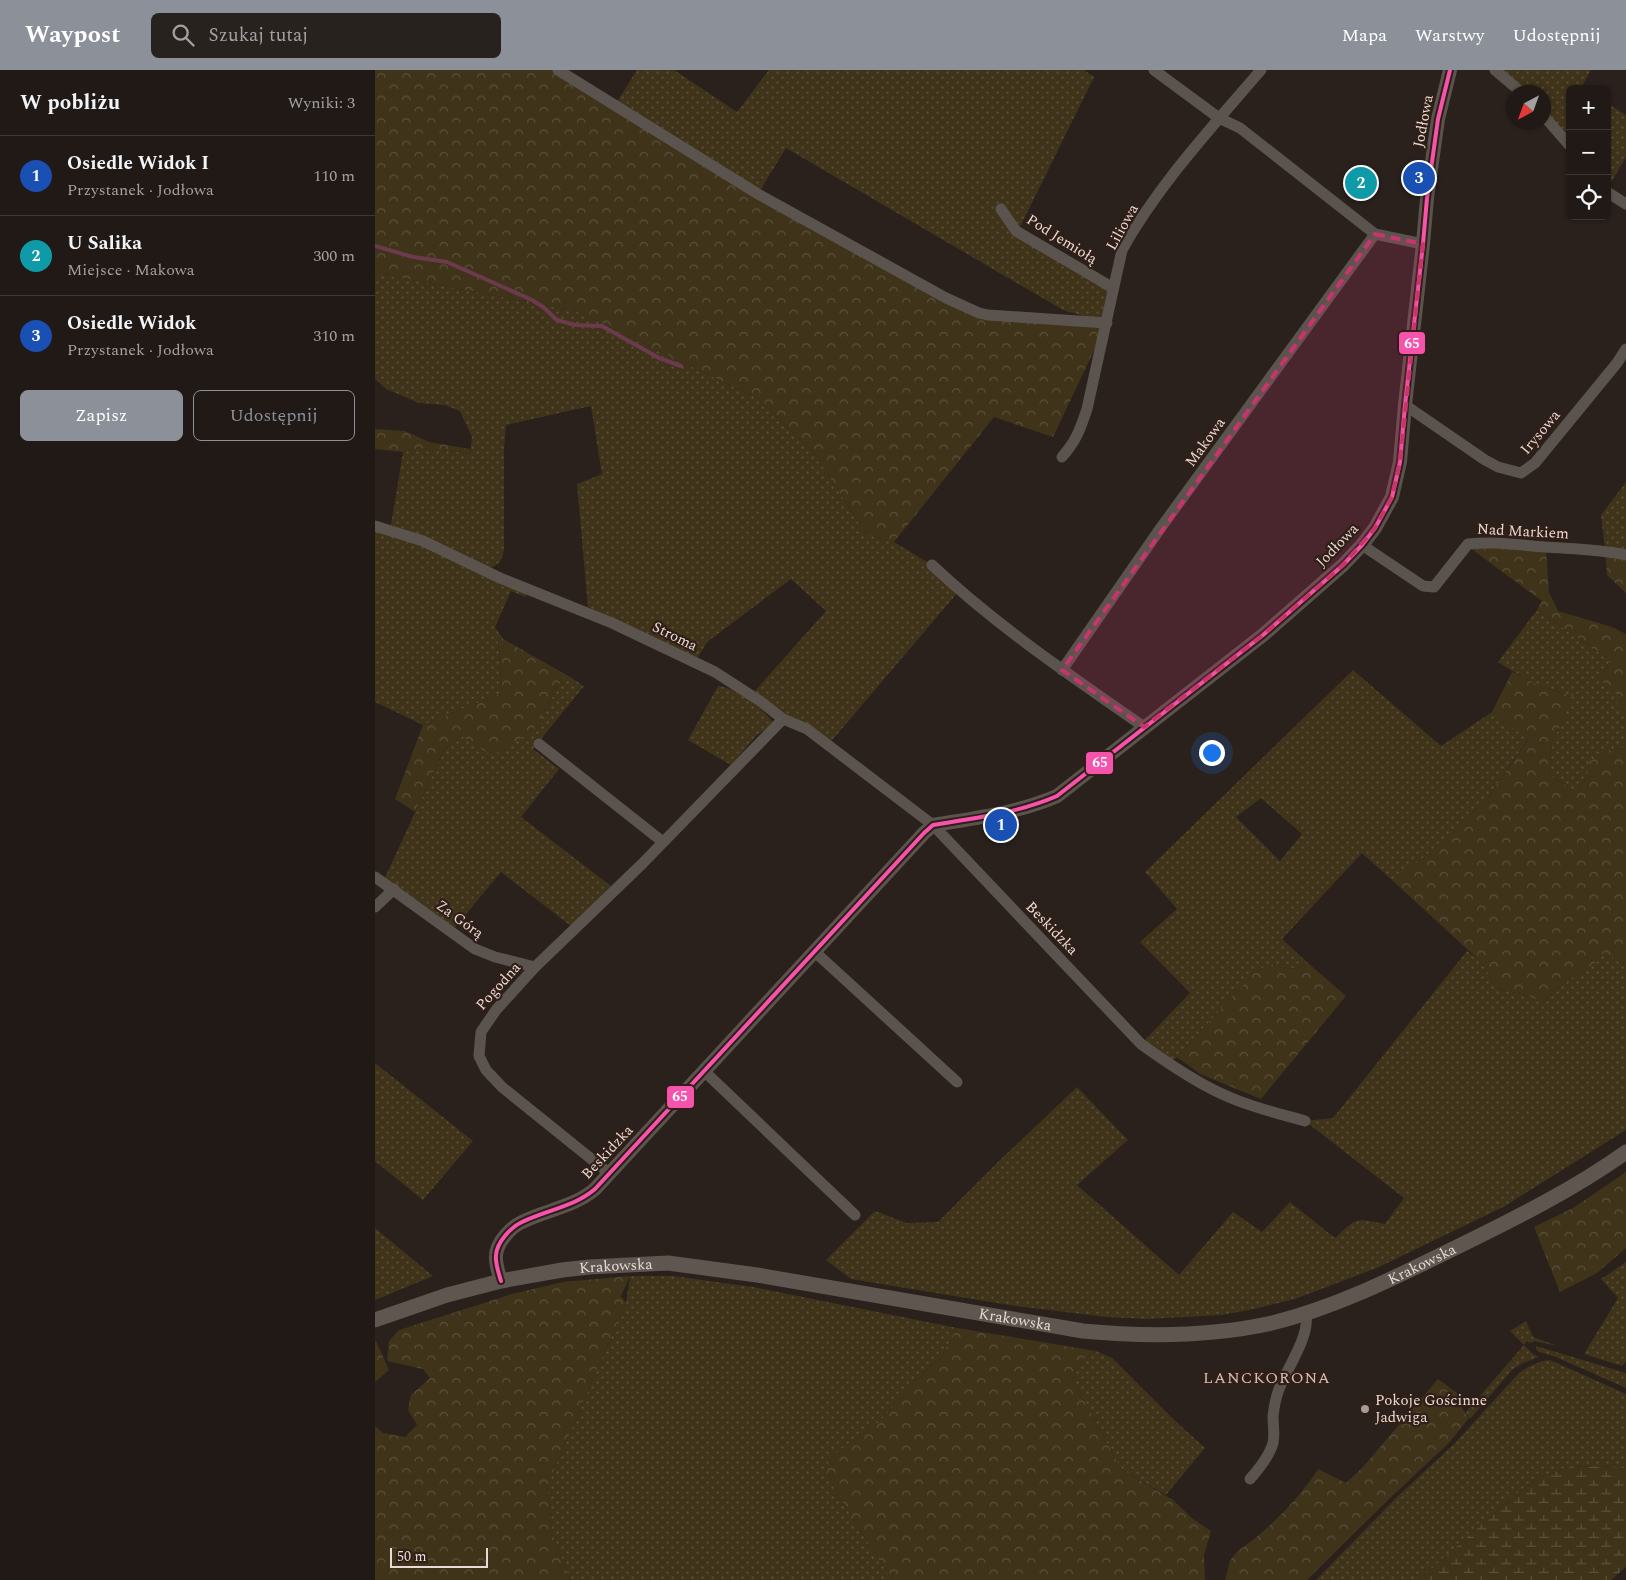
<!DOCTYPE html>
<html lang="pl">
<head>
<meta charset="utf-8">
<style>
  :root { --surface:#201916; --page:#28221f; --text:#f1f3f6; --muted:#a2a0a1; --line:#3d3835; --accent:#8c9099 }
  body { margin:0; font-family:Spectral,serif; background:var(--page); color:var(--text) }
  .controls { position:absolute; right:15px; top:15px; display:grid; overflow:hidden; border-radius:8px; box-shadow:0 1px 4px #0004 }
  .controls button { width:45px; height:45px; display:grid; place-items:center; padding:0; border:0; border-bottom:1px solid var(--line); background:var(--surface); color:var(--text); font:25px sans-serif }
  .compass { position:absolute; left:1131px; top:15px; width:45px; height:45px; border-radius:50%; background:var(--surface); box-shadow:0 1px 4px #0004; rotate:221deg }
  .scale { position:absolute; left:15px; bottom:12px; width:98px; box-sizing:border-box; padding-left:5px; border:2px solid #e8dbd6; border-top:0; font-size:14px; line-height:18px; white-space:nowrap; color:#e8dbd6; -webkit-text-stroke:4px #301e17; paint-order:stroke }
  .you { position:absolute; left:836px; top:682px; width:18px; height:18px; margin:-12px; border:4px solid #fff; border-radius:50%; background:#1a73e8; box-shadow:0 0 0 8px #1a73e833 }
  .badge { display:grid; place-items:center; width:32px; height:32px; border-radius:50%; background:var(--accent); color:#fff; font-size:16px; font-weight:700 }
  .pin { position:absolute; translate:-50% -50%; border:2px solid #fff; box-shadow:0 1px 5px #0006 }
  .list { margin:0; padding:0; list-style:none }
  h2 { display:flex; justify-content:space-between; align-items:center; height:65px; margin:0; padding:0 20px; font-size:21px }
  h2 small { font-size:16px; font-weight:400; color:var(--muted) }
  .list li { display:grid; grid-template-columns:32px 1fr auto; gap:15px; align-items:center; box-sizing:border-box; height:80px; padding:0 20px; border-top:1px solid var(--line) }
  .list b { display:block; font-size:19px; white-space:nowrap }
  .list p { margin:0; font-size:16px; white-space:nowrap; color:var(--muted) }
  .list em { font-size:16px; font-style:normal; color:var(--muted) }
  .actions { display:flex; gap:10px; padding:15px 20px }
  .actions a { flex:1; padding:11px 0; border:1px solid var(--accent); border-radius:8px; text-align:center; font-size:18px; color:var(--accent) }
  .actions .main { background:var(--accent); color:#fff }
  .icon { flex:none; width:28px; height:28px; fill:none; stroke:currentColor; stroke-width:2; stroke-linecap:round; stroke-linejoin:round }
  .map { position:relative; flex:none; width:1251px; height:1510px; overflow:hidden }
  header { display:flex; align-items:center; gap:30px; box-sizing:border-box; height:70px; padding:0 25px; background:var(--accent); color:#fff }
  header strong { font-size:24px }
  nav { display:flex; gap:28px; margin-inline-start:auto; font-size:18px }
  .search { width:350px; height:45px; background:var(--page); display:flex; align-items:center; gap:12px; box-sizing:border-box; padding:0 18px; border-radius:8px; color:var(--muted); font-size:19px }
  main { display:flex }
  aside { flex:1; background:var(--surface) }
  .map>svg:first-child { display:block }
  .grass { fill:url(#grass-dots); fill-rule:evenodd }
  .forest { fill:url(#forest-crowns) }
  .wetland { fill:url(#wetland-marsh) }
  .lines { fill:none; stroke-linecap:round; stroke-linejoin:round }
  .stream { stroke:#6c3a4d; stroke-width:4 }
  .minor { stroke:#5b534e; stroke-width:11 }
  .tertiary { stroke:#5b534e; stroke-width:14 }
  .secondary { stroke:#5e564f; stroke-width:15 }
  .bus-1-casing { stroke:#301e17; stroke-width:8 }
  .bus-1 { stroke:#f653ac; stroke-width:4 }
  .marked { fill:#c8356d; fill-opacity:0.2; stroke:#c8356d; stroke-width:4; stroke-dasharray:10 6; stroke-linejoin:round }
  .poi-dot { fill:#a69a95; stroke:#301e17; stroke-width:2 }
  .labels { text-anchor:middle; stroke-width:4.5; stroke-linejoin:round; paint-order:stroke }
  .street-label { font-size:15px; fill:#e8dbd6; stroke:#301e17 }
  .poi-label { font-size:15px; fill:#e8dbd6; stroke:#301e17; text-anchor:start }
  .neighbourhood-label { font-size:16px; letter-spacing:1px; fill:#d5bcb3; stroke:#301e17 }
  .line-badge { stroke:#301e17; stroke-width:2 }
  .badge-label { font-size:14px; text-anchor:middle; font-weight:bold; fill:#fff }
</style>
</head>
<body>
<header>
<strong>Waypost</strong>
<div class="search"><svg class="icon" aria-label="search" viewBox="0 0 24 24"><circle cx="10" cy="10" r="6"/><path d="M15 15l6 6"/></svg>Szukaj tutaj</div>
<nav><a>Mapa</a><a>Warstwy</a><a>Udostępnij</a></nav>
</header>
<main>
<aside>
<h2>W pobliżu<small>Wyniki: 3</small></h2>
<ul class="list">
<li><span class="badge" style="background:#1a4fb4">1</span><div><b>Osiedle Widok I</b><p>Przystanek · Jodłowa</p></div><em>110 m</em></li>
<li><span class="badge" style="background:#0f9aa8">2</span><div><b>U Salika</b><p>Miejsce · Makowa</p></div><em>300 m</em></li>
<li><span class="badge" style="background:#1a4fb4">3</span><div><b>Osiedle Widok</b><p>Przystanek · Jodłowa</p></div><em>310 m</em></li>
</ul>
<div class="actions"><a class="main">Zapisz</a><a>Udostępnij</a></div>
</aside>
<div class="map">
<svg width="1251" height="1510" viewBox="0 0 1251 1510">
  <defs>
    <pattern id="grass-dots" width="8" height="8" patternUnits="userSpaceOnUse" patternTransform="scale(1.25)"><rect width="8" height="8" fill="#3f331a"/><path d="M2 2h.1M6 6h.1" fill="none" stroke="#5b503b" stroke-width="1.8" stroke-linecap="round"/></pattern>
    <pattern id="forest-crowns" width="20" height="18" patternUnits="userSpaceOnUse" patternTransform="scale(1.25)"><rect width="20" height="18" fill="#3f331a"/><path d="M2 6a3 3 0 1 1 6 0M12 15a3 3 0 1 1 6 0" fill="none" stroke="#5b503b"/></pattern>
    <pattern id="wetland-marsh" width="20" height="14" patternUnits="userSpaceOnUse" patternTransform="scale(1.25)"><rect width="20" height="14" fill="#3f331a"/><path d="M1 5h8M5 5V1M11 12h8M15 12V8" fill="none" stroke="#5b503b"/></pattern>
  </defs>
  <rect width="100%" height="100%" fill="#2a211d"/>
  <!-- grass -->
  <g class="grass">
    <path d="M 262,0 L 299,0 L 362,42 L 394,0 L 709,0 L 719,7 L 645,157 L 739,212 L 732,253 L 688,240 L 411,78 L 383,124 L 240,35 Z"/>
    <path d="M 1120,0 L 1216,0 L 1207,16 L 1210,19 L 1195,19 L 1195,76 L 1169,45 L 1168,22 L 1146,22 Z"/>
    <path d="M 1232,33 L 1251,45 L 1251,87 L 1235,114 L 1233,123 Z"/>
    <path d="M 0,203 L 201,241 L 382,328 L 440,384 L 491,464 L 519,472 L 557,495 L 584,521 L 453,675 L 408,649 L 380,621 L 451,541 L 416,509 L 332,572 L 322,589 L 213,537 L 202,414 L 227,404 L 216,336 L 131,355 L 129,379 L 129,480 C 127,490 125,495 114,498 L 16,455 L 28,382 L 44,378 L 87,382 L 95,385 L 97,367 L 85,341 L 70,335 L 44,333 L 11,319 L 0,309 Z"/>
    <path d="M 1251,412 L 1251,485 L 1230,480 L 1226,445 Z"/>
    <path d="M 0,459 L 45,473 L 151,522 L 151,527 L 136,521 L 120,557 L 128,569 L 123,567 L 127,623 L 48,655 L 0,632 Z"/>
    <path d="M 1162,540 L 1235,590 L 1226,609 L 1230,615 L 1242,624 L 1243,637 L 1251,642 L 1251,677 L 1231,681 L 1199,726 L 1192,716 L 1174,705 L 1177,671 L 1186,655 L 1197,624 C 1170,621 1146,607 1123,592 Z"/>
    <path d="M 978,600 L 1066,676 L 1117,642 L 1153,669 L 1114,726 L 1083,759 L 1019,812 L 987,783 L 907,869 L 933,893 C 921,902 909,898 895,894 L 880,902 L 802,987 L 792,993 L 766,974 L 815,923 L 765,872 L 802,839 L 770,802 ZM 886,728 L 927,764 L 905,791 L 861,747 Z"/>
    <path d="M 190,604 L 209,616 L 158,679 L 184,699 L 146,747 L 236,816 L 196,856 L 126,802 L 76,862 L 8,812 L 66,686 L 82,663 L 159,660 Z"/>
    <path d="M 343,616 C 365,619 385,636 399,653 L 381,666 L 356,695 L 313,670 Z"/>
    <path d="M 1092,881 L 1104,890 L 1124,919 L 1154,926 L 1166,933 L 1196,908 L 1215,898 L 1229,883 L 1251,895 L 1251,1060 L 1130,1136 L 1004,1197 L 920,1229 L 879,1239 L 847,1245 L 772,1249 L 731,1247 L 640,1236 L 476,1209 L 451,1190 L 500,1141 L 532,1153 L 563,1152 L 623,1092 L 702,1017 L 753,1070 L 702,1115 L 804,1205 L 858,1142 L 887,1162 L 915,1132 L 960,1168 C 982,1147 981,1148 1010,1154 L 1029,1128 L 930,1051 L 958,1048 Z"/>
    <path d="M 0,993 L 98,1071 L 48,1130 L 0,1091 Z"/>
    <path d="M 0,1158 L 58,1206 L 0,1230 Z"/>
    <path d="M 1251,1192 L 1251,1292 L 1247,1296 L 1209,1284 L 1243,1228 L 1226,1209 Z"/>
    <path d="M 255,1206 L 298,1206 L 378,1217 L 582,1258 L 565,1289 L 553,1298 L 502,1354 L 456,1387 L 451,1400 L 460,1420 L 517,1510 L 195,1510 L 178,1465 L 172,1416 L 251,1233 Z"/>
    <path d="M 1151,1251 L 1158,1267 L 1182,1276 L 1160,1271 L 1155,1273 L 1152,1271 L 1149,1275 L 1158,1284 L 1164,1287 L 1146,1294 L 1137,1300 L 1095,1349 L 1091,1342 L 1149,1275 L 1135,1261 Z"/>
    <path d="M 1161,1276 L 1251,1303 L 1251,1318 L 1181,1287 L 1164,1282 L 1161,1279 Z"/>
    <path d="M 721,1281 L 737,1288 L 798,1349 L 830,1378 L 791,1425 L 746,1399 L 699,1311 C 702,1294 705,1290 721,1281 Z"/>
    <path d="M 1175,1290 L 1251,1324 L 1251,1399 L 1228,1396 L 1196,1397 L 1163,1407 L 1133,1431 L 1044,1510 L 941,1510 L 1021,1428 L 1081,1372 L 1143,1304 C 1151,1297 1164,1291 1175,1290 Z"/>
  </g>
  <!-- forest -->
  <g class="forest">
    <path d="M 0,0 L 183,0 L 334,94 L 604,243 L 732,253 L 678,367 L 619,347 L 519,472 L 491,464 L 440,384 L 382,328 L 201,241 L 0,203 Z"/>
    <path d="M 0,359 L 30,361 L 54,372 L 95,379 L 95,385 L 87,382 L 44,378 L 28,382 L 0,379 Z"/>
    <path d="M 1095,478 L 1171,479 L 1174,522 L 1183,541 L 1237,557 L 1251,564 L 1251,642 L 1243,637 L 1241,624 L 1230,615 L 1226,609 L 1235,590 L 1162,540 L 1167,531 Z"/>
    <path d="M 1230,480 L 1251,485 L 1251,523 L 1232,505 Z"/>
    <path d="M 123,566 L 190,604 L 159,660 L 117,686 L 82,663 L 66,686 L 40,742 L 20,729 L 48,655 L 127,623 Z"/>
    <path d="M 1137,602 C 1157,612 1175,622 1198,624 L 1186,655 L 1177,671 L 1174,705 L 1192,716 L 1199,726 L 1212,708 L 1214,692 L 1231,681 L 1251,677 L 1251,895 L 1229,883 L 1215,898 L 1196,908 L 1166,933 L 1154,926 L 1124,919 L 1104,890 L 1019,812 L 1083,759 L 1114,726 L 1153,670 L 1117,642 Z"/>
    <path d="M 933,893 L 971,926 L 886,1029 L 825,1004 L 802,987 L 880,902 L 895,894 C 909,898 921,902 933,893 Z"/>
    <path d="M 1251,1102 L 1251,1178 L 1222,1203 L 1185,1222 L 1159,1157 L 1198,1138 Z"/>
    <path d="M 255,1206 L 246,1226 L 251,1233 L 172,1416 L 178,1465 L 195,1510 L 0,1510 L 0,1356 L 8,1363 L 30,1367 L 42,1355 L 33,1340 L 36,1325 L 55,1308 L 48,1299 L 12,1291 L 14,1271 L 24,1260 L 137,1224 L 188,1212 Z"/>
    <path d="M 582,1258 L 721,1281 C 705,1290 702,1294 699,1311 L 746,1399 L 798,1430 L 818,1449 L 836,1461 L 829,1485 L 830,1510 L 517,1510 L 460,1420 L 451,1400 L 455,1387 L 502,1354 L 553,1298 L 565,1289 Z"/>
    <path d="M 1,1271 L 14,1300 L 0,1312 L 0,1272 Z"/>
    <path d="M 1063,1309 L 1082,1323 L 1087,1338 L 1094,1348 L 1074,1373 L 1016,1427 L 932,1510 L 850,1510 C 852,1504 853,1497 855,1491 C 862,1479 874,1474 884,1465 C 904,1448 929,1422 943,1399 L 971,1413 L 988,1397 Z"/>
  </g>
  <!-- wetland -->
  <path class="wetland" d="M 1228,1396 L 1251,1399 L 1251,1497 L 1236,1510 L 1044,1510 L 1133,1431 L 1163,1407 L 1196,1397 Z"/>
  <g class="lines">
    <!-- stream -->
    <path class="stream" d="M 0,176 L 38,187 L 72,192 L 157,230 L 168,237 L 182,250 L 200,255 L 227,256 L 284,288 L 306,296"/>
    <!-- minor -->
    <g class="minor">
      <path d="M 183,0 L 383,124 L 571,228 L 604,243 L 613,245 L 732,253"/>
      <path d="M 779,0 L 844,48 L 865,58 L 1000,164 L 1048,174"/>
      <path d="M 1120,0 L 1146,22"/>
      <path d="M 1168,45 L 1195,76"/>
      <path d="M 1232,122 L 1251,134"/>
      <path d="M 626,139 L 641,161 L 738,218"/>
      <path d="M 1030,335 L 1110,390 L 1123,397 L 1146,403 L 1160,393 L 1242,293 L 1251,279"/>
      <path d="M 687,387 C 701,371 705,360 712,339 L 747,180 C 784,114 837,57 886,0"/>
      <path d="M 0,456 L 48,471 L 125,508 L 237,553 L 340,602 L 385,631 L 408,649 L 432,659 L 558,755 L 766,974 C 791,992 817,1010 845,1023 C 872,1036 902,1043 930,1051"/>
      <path d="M 987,475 L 1048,516 L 1059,517 L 1093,474 C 1120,471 1144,475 1170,477 C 1198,479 1224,479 1251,485"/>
      <path d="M 557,495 C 622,556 696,606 769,657"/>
      <path d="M 687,600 L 787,456 L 1000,164"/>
      <path d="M 164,674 L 288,772"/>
      <path d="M 0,807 L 100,879 L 120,887 L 160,897"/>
      <path d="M 0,837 L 19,819"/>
      <path d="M 440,882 L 582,1012"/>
      <path d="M 329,1001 L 480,1145"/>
      <path d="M 235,1104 L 127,1017 L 111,1000 L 104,986 L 106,962 L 121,940 L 160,897 L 267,794 L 408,649"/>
      <path d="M 875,1409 C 884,1399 894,1387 898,1373 C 900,1364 898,1355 898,1346 C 899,1337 901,1327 904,1319 C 913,1296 935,1267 931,1243"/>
    </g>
    <!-- tertiary -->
    <path class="tertiary" d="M 126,1211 C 124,1204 120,1193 121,1185 C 122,1172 136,1157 147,1152 C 171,1140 199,1137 220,1119 L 549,763 L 558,755 C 600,748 643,743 682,726 L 888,565 L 968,495 L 987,475 L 1000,458 L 1017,427 L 1025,392 L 1030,335 L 1048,174 L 1052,128 L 1063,49 L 1075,0"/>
    <!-- secondary -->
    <path class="secondary" id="s1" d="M 0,1250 L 72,1225 L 126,1211 L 187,1200 L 214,1197 L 293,1193 L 382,1205 L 708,1261 C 771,1267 834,1267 897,1253 C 963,1237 1025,1205 1086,1175 C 1143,1147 1199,1119 1251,1082"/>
    <!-- bus-1 casing -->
    <g class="bus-1-casing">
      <path id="bus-1" d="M 126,1211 C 124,1204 120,1193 121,1185 C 122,1172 136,1157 147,1152 C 171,1140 199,1137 220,1119 L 549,763 L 558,755 C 600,748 643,743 682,726 L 888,565 L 968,495 L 987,475 L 1000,458 L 1017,427 L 1025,392 L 1030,335 L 1048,174 L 1052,128 L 1063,49 L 1075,0"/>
    </g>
    <!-- bus-1 -->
    <use href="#bus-1" class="bus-1"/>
  </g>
  <!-- marked area -->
  <path class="marked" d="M 1000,164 L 1048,174 L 1025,392 L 1017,427 L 1000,458 L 968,495 L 888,565 L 769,657 L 687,600 Z"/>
  <!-- markers -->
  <circle class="poi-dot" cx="990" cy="1339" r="5"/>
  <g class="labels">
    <!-- street labels -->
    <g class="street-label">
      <text transform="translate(1048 51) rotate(-79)" y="5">Jodłowa</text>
      <text transform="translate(747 157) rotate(-61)" y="5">Liliowa</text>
      <text transform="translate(687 169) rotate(32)" y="5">Pod Jemiołą</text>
      <text transform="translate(1165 362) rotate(-50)" y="5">Irysowa</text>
      <text transform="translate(830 372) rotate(-54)" y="5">Makowa</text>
      <text transform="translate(1148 461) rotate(3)" y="5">Nad Markiem</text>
      <text transform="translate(962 475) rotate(-46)" y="5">Jodłowa</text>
      <text transform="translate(300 566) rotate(26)" y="5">Stroma</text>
      <text transform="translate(85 849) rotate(36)" y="5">Za Górą</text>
      <text transform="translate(677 858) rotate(46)" y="5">Beskidzka</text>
      <text transform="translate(123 916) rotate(-48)" y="5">Pogodna</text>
      <text transform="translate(232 1082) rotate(-47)" y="5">Beskidzka</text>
      <text dy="5" stroke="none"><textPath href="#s1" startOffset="1072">Krakowska</textPath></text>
      <text dy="5" stroke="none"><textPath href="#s1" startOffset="248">Krakowska</textPath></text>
      <text dy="5" stroke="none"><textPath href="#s1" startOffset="652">Krakowska</textPath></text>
    </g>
    <!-- poi labels -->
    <g class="poi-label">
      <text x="1000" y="1335">Pokoje Gościnne<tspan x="1000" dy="17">Jadwiga</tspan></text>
    </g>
    <!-- neighbourhood labels -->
    <g class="neighbourhood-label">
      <text x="892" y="1313">LANCKORONA</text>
    </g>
  </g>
  <g class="line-badge">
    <rect x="1023" y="261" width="28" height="24" rx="5" fill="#f653ac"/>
    <rect x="710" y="681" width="29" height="24" rx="5" fill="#f653ac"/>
    <rect x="291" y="1015" width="29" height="24" rx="5" fill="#f653ac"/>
  </g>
  <g class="badge-label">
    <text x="1037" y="278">65</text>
    <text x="725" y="697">65</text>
    <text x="305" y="1031">65</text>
  </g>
</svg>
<div class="controls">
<button>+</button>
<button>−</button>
<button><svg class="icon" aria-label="locate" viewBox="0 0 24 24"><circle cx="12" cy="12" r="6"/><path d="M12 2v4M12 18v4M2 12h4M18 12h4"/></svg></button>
</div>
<svg class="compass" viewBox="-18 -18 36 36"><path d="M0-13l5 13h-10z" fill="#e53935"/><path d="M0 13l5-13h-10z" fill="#a2a0a1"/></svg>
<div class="scale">50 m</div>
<div class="you"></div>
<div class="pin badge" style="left:626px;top:755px;background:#1a4fb4">1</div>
<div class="pin badge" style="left:986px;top:113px;background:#0f9aa8">2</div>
<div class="pin badge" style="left:1044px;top:108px;background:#1a4fb4">3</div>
</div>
</main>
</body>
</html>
